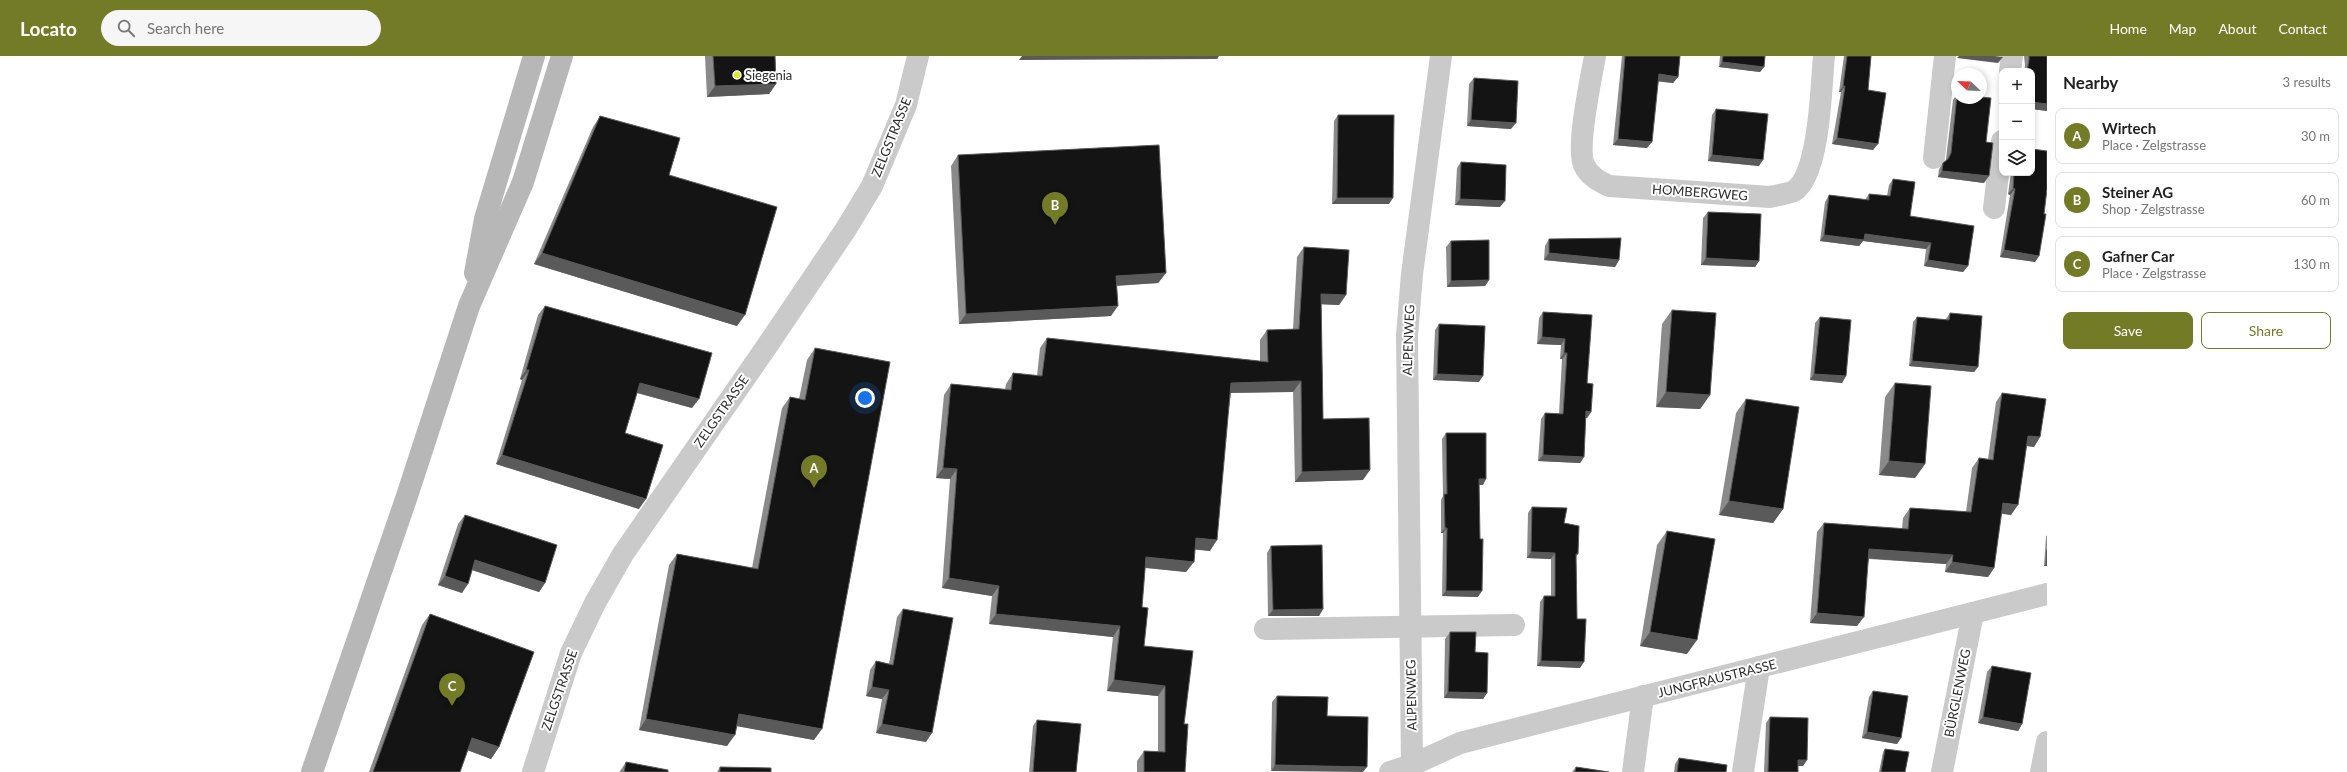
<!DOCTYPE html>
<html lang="en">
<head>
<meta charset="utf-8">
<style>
  :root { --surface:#fff; --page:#f6f6f6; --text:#222; --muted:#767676; --line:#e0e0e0; --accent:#747b27 }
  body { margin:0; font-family:Lato,sans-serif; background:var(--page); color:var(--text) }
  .controls { position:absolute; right:12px; top:12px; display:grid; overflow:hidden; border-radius:8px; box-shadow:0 2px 6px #0003 }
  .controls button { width:36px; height:36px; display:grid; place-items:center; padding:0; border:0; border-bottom:1px solid var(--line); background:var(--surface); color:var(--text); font:20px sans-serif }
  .compass { position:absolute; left:1951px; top:12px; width:36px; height:36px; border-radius:50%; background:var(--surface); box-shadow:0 2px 6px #0003; rotate:293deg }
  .you { position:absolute; left:865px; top:342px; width:14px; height:14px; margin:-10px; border:3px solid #fff; border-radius:50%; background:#1a73e8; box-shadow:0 0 0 6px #1a73e833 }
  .badge { display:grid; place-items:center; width:26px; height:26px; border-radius:50%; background:var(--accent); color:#fff; font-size:13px; font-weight:700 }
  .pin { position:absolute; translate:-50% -33px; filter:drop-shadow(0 1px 2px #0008) }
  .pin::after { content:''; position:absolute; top:21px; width:14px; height:12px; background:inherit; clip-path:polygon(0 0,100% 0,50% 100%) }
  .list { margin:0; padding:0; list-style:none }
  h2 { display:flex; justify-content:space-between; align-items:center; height:52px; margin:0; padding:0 16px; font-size:17px }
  h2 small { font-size:13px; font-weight:400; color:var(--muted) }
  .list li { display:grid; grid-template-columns:26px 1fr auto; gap:12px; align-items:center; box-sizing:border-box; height:56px; margin:0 8px 8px; padding:0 8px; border:1px solid var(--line); border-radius:8px }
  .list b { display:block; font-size:15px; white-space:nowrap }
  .list p { margin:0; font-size:13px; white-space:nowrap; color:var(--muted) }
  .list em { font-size:13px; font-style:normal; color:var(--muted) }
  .actions { display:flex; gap:8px; padding:12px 16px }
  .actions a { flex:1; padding:9px 0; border:1px solid var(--accent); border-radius:8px; text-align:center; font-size:14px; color:var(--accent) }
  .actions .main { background:var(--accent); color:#fff }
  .icon { flex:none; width:22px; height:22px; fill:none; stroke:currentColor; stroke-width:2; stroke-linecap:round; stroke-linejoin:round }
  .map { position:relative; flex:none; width:2047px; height:716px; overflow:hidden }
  header { display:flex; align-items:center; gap:24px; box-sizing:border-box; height:56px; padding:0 20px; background:var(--accent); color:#fff }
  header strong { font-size:19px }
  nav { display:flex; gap:22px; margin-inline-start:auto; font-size:14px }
  .search { width:280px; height:36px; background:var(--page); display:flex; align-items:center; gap:10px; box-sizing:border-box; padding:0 14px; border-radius:22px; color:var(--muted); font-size:15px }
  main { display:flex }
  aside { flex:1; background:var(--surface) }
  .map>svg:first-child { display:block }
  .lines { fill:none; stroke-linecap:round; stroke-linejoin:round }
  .street { stroke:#cacaca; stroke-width:22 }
  .secondary { stroke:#b7b7b7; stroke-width:22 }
  .wall { fill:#8a8a8a }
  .shaded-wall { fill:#5a5a5a }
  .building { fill:#141414; stroke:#5a5a5a }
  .poi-dot { fill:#d9e72d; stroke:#fff; stroke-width:1.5 }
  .labels { text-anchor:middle; stroke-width:4; stroke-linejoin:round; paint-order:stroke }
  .poi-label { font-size:13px; fill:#2d2d2d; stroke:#fff; text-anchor:start }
  .street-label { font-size:13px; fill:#2d2d2d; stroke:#fff }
</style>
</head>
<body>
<header>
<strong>Locato</strong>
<div class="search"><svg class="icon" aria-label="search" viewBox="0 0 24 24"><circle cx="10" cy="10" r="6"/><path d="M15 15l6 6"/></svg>Search here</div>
<nav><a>Home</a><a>Map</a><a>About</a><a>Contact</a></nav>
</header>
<main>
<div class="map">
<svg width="2047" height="716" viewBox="0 0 2047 716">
  <rect width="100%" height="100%" fill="#fff"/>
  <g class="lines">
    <!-- street -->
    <g class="street">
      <path d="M 1595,0 C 1591,23 1576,91 1584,109 C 1589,120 1599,125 1609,130 L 1770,141 C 1777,139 1788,138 1794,135 C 1820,118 1821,30 1824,0"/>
      <path d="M 2010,15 L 2012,0"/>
      <path d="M 1934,102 L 1945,0"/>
      <path d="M 1994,152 L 2002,85"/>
      <path d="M 1265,573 L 1514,569"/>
      <path d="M 1412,709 L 1407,280 L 1412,218 L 1441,0"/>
      <path d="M 533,716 L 571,597 L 595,547 L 623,498 L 767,290 L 846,173 L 872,130 L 906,49 L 918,0"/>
      <path d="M 1390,716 L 1412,709 L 1460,687 L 2047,538"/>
      <path d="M 1633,716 L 1643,640"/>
      <path d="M 1743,716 L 1759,611"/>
      <path d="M 1942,716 L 1973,557"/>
      <path d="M 2041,716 L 2047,686"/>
    </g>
    <!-- secondary -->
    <g class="secondary">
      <path d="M 475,217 L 485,163 L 534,0"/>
      <path d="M 312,716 L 407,440 L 469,250 L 523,126 L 562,0"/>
    </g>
  </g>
  <!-- wall -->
  <g class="wall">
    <path d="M 705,0 L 775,0 L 776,28 L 769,38 L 707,41 Z"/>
    <path d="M 1622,0 L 1680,0 L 1678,21 L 1673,27 L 1658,25 L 1647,92 L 1613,89 Z"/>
    <path d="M 1720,0 L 1765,0 L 1764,11 L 1760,16 L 1719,11 Z"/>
    <path d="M 1844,0 L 1871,0 L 1868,34 L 1873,94 L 1832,88 L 1841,36 L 1839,36 Z"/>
    <path d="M 2024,0 L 2047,0 L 2047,55 L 2032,53 L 2032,15 L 2024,15 L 2025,10 Z"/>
    <path d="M 1474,22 L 1511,73 L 1467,70 L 1469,28 Z"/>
    <path d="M 1957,38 L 1986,86 L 1984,127 L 1938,121 L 1939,113 L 1943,107 L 1946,105 L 1946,103 L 1953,44 Z"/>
    <path d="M 1716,53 L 1759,110 L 1708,105 L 1712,59 Z"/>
    <path d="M 1338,59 L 1389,148 L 1332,148 L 1334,65 Z"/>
    <path d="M 600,60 L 669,119 L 737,270 L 534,208 L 593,71 Z"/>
    <path d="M 958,99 L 1166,217 L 1158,227 L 1117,230 L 1111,260 L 959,268 L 951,110 Z"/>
    <path d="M 1461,106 L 1500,151 L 1455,149 L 1457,112 Z"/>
    <path d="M 2011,117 L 2032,117 L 2044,158 L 2039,200 L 2035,206 L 2000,201 L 2010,139 L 2008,138 Z"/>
    <path d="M 1893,123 L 1910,160 L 1968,210 L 1963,216 L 1924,210 L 1926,193 L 1863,185 L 1859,190 L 1820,185 L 1825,146 L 1829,139 L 1865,144 L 1869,138 L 1887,140 L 1889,129 Z"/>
    <path d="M 1708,156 L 1759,205 L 1755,211 L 1701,209 L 1703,162 Z"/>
    <path d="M 1549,183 L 1619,204 L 1615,211 L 1544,204 L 1545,190 Z"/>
    <path d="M 1451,185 L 1489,224 L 1485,230 L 1447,231 L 1446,191 Z"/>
    <path d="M 1304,191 L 1346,239 L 1339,249 L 1321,248 L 1323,363 L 1363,424 L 1295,426 L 1293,336 L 1231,337 L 1210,495 L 1195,493 L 1186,516 L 1145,512 L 1142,551 L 1144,590 L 1193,595 L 1184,668 L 1185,716 L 1137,716 L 1137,705 L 1144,695 L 1158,696 L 1158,640 L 1107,635 L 1113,581 L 989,568 L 992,540 L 942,532 L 950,423 L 936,422 L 944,339 L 951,328 L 1005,333 L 1006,328 L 1013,317 L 1037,320 L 1040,292 L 1047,282 L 1260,305 L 1260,284 L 1267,274 L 1293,273 L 1297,201 Z"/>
    <path d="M 545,250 L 692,352 L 637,337 L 625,377 L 639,453 L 496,408 L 522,324 L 520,323 L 538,259 Z"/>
    <path d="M 1672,254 L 1710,339 L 1700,353 L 1656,351 L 1662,268 Z"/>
    <path d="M 1543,256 L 1592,259 L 1587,327 L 1591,356 L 1587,362 L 1586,362 L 1584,401 L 1580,407 L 1538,405 L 1541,363 L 1545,357 L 1559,358 L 1562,303 L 1560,303 L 1561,289 L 1537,288 L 1539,262 Z"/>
    <path d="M 1950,257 L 1978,311 L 1974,316 L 1909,310 L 1913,266 L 1917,261 L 1946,264 L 1946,263 Z"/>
    <path d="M 1820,261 L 1846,320 L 1842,327 L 1810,324 L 1815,267 Z"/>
    <path d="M 1439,268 L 1479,326 L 1433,324 L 1435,274 Z"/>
    <path d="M 815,292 L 814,684 L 736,670 L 727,690 L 639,674 L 669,509 L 677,498 L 752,512 L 782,352 L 790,341 L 799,343 L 807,304 Z"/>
    <path d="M 1895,327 L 1925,408 L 1915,422 L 1879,419 L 1885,341 Z"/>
    <path d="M 2002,337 L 2040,381 L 2034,391 L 2026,390 L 2011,459 L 2001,457 L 1994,512 L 1988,521 L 1945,516 L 1946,508 L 1869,503 L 1857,570 L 1810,567 L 1817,476 L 1824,467 L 1902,473 L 1903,462 L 1910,452 L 1966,456 L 1972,412 L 1979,402 L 1988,403 L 1996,346 Z"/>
    <path d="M 1746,343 L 1783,453 L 1773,467 L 1719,459 L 1736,357 Z"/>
    <path d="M 1446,377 L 1483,429 L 1479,429 L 1478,541 L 1442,540 L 1443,477 L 1441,477 L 1441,444 L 1443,440 L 1442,383 Z"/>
    <path d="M 1532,451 L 1564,467 L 1578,498 L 1576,501 L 1577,563 L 1580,612 L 1537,610 L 1540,546 L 1544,540 L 1551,540 L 1551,503 L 1527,502 L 1528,457 Z"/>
    <path d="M 465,459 L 545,527 L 539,536 L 472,514 L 462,537 L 438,529 L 458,468 Z"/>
    <path d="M 1667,475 L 1687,598 L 1640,590 L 1657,489 Z"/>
    <path d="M 2047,479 L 2047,510 L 2044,510 L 2046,481 Z"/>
    <path d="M 1271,490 L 1323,553 L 1319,560 L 1268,560 L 1267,497 Z"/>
    <path d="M 903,553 L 926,686 L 876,677 L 882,643 L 866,640 L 870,614 L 876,605 L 889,608 L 897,561 Z"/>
    <path d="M 430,558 L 499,691 L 491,703 L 468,694 L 460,716 L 369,716 L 422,569 Z"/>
    <path d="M 1450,576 L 1475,596 L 1487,637 L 1483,643 L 1444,642 L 1445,583 Z"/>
    <path d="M 1992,610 L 2022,668 L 2018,675 L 1978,667 L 1987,616 Z"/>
    <path d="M 1873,635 L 1901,682 L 1897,688 L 1862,682 L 1869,641 Z"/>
    <path d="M 1277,640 L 1328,641 L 1271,715 L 1272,646 Z"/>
    <path d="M 1770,661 L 1807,704 L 1803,710 L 1798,710 L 1798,716 L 1764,716 L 1766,667 Z"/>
    <path d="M 1037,664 L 1076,716 L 1029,716 L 1033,670 Z"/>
    <path d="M 1885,693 L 1905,716 L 1879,716 L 1883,696 Z"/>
    <path d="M 1679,702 L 1726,716 L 1674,716 L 1675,708 Z"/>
    <path d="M 626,706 L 668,716 L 619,716 L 620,715 Z"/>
    <path d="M 720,711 L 771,716 L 717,716 Z"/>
    <path d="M 1576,711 L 1609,716 L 1572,716 Z"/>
  </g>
  <!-- shaded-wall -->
  <g class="shaded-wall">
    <path d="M 1022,0 L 1219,0 L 1217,3 L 1019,4 Z"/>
    <path d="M 1959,0 L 1995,0 L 2003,1 L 1998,7 L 1957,2 Z"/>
    <path d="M 1722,6 L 1764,11 L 1760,16 L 1719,11 Z"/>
    <path d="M 1659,18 L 1678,21 L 1673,27 L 1654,25 Z"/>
    <path d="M 776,28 L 769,38 L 707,41 L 715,30 Z"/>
    <path d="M 1843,30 L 1845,30 L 1841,36 L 1839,36 Z"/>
    <path d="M 2032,46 L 2047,48 L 2047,55 L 2032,53 Z"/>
    <path d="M 1471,64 L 1516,67 L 1511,73 L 1467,70 Z"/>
    <path d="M 1837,82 L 1878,88 L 1873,94 L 1832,88 Z"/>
    <path d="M 1618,83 L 1652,86 L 1647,92 L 1613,89 Z"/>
    <path d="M 1712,99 L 1763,104 L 1759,110 L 1708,105 Z"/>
    <path d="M 1942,115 L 1989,120 L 1984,127 L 1938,121 Z"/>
    <path d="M 2013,132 L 2015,133 L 2010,139 L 2008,138 Z"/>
    <path d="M 1337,142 L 1393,142 L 1389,148 L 1332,148 Z"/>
    <path d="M 1460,143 L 1505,145 L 1500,151 L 1455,149 Z"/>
    <path d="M 1865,178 L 1931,187 L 1926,193 L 1863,185 L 1859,190 L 1820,185 L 1824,179 Z"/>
    <path d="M 2004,194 L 2039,200 L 2035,206 L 2000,201 Z"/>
    <path d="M 542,197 L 745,259 L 737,270 L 534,208 Z"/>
    <path d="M 1549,197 L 1619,204 L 1615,211 L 1544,204 Z"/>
    <path d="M 1706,202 L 1759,205 L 1755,211 L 1701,209 Z"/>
    <path d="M 1928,204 L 1968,210 L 1963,216 L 1924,210 Z"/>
    <path d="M 1166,217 L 1158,227 L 1109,230 L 1116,220 Z"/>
    <path d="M 1489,224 L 1485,230 L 1447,231 L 1451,225 Z"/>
    <path d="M 1321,238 L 1346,239 L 1339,249 L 1314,248 Z"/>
    <path d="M 1118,250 L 1111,260 L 959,268 L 966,258 Z"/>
    <path d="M 1542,281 L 1565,283 L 1561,289 L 1537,288 Z"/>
    <path d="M 1564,297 L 1567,297 L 1562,303 L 1560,303 Z"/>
    <path d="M 1912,305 L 1978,311 L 1974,316 L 1909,310 Z"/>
    <path d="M 526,314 L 529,314 L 522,324 L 520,323 Z"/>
    <path d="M 1437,318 L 1483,320 L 1479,326 L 1433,324 Z"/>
    <path d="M 1814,318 L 1846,320 L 1842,327 L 1810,324 Z"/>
    <path d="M 1301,325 L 1293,336 L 1224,337 L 1231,327 Z"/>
    <path d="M 640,327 L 699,343 L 692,352 L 634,336 Z"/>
    <path d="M 1666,336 L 1710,339 L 1700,353 L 1656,351 Z"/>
    <path d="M 1586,355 L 1591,356 L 1587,362 L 1582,362 Z"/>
    <path d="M 2028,380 L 2040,381 L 2034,391 L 2021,389 Z"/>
    <path d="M 502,399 L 646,443 L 639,453 L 496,408 Z"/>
    <path d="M 1543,399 L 1584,401 L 1580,407 L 1538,405 Z"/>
    <path d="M 1889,405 L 1925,408 L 1915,422 L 1879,419 Z"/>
    <path d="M 943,412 L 957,413 L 950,423 L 936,422 Z"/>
    <path d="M 1370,414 L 1363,424 L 1295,426 L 1302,416 Z"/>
    <path d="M 1479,423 L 1486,423 L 1483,429 L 1475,429 Z"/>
    <path d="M 1729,445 L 1783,453 L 1773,467 L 1719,459 Z"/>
    <path d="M 2003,447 L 2018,449 L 2011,459 L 1996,457 Z"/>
    <path d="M 1445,472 L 1447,472 L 1443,477 L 1441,477 Z"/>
    <path d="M 1196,482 L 1217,484 L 1210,495 L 1189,493 Z"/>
    <path d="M 1869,493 L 1953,499 L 1946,508 L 1863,502 Z"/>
    <path d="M 1531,496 L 1555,497 L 1551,503 L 1527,502 Z"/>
    <path d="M 1146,501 L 1194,506 L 1186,516 L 1139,511 Z"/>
    <path d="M 475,504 L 545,527 L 539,536 L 469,513 Z"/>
    <path d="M 1952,506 L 1994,512 L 1988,521 L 1945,516 Z"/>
    <path d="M 2046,507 L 2047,507 L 2047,510 L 2044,510 Z"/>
    <path d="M 445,520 L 468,528 L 462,537 L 438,529 Z"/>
    <path d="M 949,522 L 999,530 L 992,540 L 942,532 Z"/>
    <path d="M 1446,535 L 1482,535 L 1478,541 L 1442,540 Z"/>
    <path d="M 1323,553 L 1319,560 L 1268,560 L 1273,554 Z"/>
    <path d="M 1817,557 L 1864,561 L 1857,570 L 1810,567 Z"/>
    <path d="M 996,558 L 1120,570 L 1113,581 L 989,568 Z"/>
    <path d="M 1650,576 L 1697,584 L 1687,598 L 1640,590 Z"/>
    <path d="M 1541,605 L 1584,606 L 1580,612 L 1537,610 Z"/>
    <path d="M 1114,624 L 1165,630 L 1158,640 L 1107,635 Z"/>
    <path d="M 872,631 L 889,634 L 882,643 L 866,640 Z"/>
    <path d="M 1448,636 L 1487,637 L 1483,643 L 1444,642 Z"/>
    <path d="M 739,658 L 822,673 L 814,684 L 731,669 Z"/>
    <path d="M 1983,661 L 2022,668 L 2018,675 L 1978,667 Z"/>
    <path d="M 646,663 L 735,679 L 727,690 L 639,674 Z"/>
    <path d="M 882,668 L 932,677 L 926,686 L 876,677 Z"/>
    <path d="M 1867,676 L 1901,682 L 1897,688 L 1862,682 Z"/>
    <path d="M 472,682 L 499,691 L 491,703 L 464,693 Z"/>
    <path d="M 1798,704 L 1807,704 L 1803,710 L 1794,710 Z"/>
    <path d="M 1275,709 L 1367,711 L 1363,716 L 1271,715 Z"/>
  </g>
  <!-- building -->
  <g class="building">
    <path d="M 713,0 L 775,0 L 776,28 L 715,30 Z"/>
    <path d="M 1625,0 L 1680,0 L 1678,21 L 1659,18 L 1652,86 L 1618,83 Z"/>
    <path d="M 1723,0 L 1765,0 L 1764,11 L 1722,6 Z"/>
    <path d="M 1847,0 L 1871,0 L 1868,34 L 1886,37 L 1878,88 L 1837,82 L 1845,30 L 1843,30 Z"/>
    <path d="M 2029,0 L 2047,0 L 2047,48 L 2032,46 L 2032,15 L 2027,15 L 2029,4 Z"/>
    <path d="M 1474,22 L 1518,25 L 1516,67 L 1471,64 Z"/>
    <path d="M 1957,39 L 1957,42 L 1981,42 L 1981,41 L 1991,42 L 1986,86 L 1993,87 L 1989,120 L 1942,115 L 1943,107 L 1948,103 L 1951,97 Z"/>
    <path d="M 1716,53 L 1768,58 L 1763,104 L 1712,99 Z"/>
    <path d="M 1338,59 L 1394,59 L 1393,142 L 1337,142 Z"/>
    <path d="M 600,60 L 680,82 L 669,119 L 777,151 L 745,259 L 542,197 Z"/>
    <path d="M 1159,89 L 1166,217 L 1116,220 L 1118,250 L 966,258 L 958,99 Z"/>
    <path d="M 2032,93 L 2047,95 L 2047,133 L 2044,158 L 2046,158 L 2039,200 L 2004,194 L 2015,133 L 2013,132 L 2014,117 L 2032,117 Z"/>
    <path d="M 1461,106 L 1506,109 L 1505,145 L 1460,143 Z"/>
    <path d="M 1893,123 L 1915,126 L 1910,160 L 1974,170 L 1968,210 L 1928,204 L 1931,187 L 1865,178 L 1864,184 L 1824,179 L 1829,139 L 1869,144 L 1869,138 L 1890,140 Z"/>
    <path d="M 1708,156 L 1761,158 L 1759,205 L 1706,202 Z"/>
    <path d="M 1621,182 L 1619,204 L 1549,197 L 1549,183 Z"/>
    <path d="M 1489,184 L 1489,224 L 1451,225 L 1451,185 Z"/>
    <path d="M 1304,191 L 1349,194 L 1346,239 L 1321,238 L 1323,363 L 1369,362 L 1370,414 L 1302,416 L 1301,325 L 1231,327 L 1217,484 L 1196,482 L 1194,506 L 1146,501 L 1142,551 L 1148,552 L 1144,590 L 1193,595 L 1184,668 L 1188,668 L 1185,716 L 1144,716 L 1144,695 L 1165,696 L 1165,630 L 1114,624 L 1120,570 L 996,558 L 999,530 L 949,522 L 957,413 L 943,412 L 951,328 L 1011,334 L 1013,317 L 1042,320 L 1047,282 L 1268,306 L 1267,274 L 1299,273 Z"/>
    <path d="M 545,250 L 712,297 L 699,343 L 640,327 L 625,377 L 663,389 L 646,443 L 502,399 L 529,314 L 526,314 Z"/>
    <path d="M 1672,254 L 1716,257 L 1710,339 L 1666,336 Z"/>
    <path d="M 1543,256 L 1592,259 L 1587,327 L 1593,328 L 1591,356 L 1586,355 L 1584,401 L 1543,399 L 1545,357 L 1563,358 L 1567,297 L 1564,297 L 1565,283 L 1542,281 Z"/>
    <path d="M 1950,257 L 1982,260 L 1978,311 L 1912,305 L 1917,261 L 1949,264 Z"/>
    <path d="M 1820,261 L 1851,264 L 1846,320 L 1814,318 Z"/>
    <path d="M 1439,268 L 1485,270 L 1483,320 L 1437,318 Z"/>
    <path d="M 815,292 L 890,306 L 822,673 L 739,658 L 735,679 L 646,663 L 677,498 L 758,513 L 790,341 L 805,344 Z"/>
    <path d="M 1895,327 L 1931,330 L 1925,408 L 1889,405 Z"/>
    <path d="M 2002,337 L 2046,343 L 2040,381 L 2028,380 L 2018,449 L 2003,447 L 1994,512 L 1952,506 L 1953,499 L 1869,493 L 1864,561 L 1817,557 L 1824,467 L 1908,473 L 1910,452 L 1971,456 L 1979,402 L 1993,404 Z"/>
    <path d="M 1746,343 L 1799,351 L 1783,453 L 1729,445 Z"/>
    <path d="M 1446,377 L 1486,377 L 1486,423 L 1479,423 L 1480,483 L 1483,483 L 1482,535 L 1446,535 L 1447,472 L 1445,472 L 1444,438 L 1447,438 Z"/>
    <path d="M 1532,451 L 1567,452 L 1564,467 L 1579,470 L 1578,498 L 1576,498 L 1577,563 L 1586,563 L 1584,606 L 1541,605 L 1544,540 L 1555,540 L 1555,497 L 1531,496 Z"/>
    <path d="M 465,459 L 557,489 L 545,527 L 475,504 L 468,528 L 445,520 Z"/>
    <path d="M 1667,475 L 1715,483 L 1697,584 L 1650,576 Z"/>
    <path d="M 1322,489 L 1323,553 L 1273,554 L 1271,490 Z"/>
    <path d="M 2047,494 L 2047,507 L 2046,507 Z"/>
    <path d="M 903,553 L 953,562 L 932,677 L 882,668 L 889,634 L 872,631 L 876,605 L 893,609 Z"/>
    <path d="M 430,558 L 534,596 L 499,691 L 472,682 L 460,716 L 373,716 Z"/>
    <path d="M 1450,576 L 1476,576 L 1475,596 L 1488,597 L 1487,637 L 1448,636 Z"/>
    <path d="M 1992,610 L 2031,617 L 2022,668 L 1983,661 Z"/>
    <path d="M 1873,635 L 1908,640 L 1901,682 L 1867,676 Z"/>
    <path d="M 1277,640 L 1328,641 L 1327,660 L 1368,661 L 1367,711 L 1275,709 Z"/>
    <path d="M 1770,661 L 1808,662 L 1807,704 L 1798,704 L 1798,716 L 1768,716 Z"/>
    <path d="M 1037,664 L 1081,668 L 1076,716 L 1033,716 Z"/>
    <path d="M 1885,693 L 1909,696 L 1905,716 L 1881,716 Z"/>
    <path d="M 1679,702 L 1727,709 L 1726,716 L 1677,716 Z"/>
    <path d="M 626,706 L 668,714 L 668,716 L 624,716 Z"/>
    <path d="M 720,711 L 771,712 L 771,716 L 720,716 Z"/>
    <path d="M 1576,711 L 1609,716 L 1575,716 Z"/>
  </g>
  <!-- markers -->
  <circle class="poi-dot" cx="737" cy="19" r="4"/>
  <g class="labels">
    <!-- poi labels -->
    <g class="poi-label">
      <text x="745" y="24">Siegenia</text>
    </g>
    <!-- street labels -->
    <g class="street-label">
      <text transform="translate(891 81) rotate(-68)" y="5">ZELGSTRASSE</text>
      <text transform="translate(1700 136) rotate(4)" y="5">HOMBERGWEG</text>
      <text transform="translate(1408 284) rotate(-88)" y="5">ALPENWEG</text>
      <text transform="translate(721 355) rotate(-55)" y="5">ZELGSTRASSE</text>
      <text transform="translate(1717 622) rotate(-14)" y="5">JUNGFRAUSTRASSE</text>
      <text transform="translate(559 634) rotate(-71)" y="5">ZELGSTRASSE</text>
      <text transform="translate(1957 637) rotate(-79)" y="5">BÜRGLENWEG</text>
      <text transform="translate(1411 639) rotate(-91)" y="5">ALPENWEG</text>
    </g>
  </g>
</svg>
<div class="controls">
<button>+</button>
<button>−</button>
<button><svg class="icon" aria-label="layers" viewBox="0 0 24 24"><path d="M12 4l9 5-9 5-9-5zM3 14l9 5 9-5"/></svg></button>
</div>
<svg class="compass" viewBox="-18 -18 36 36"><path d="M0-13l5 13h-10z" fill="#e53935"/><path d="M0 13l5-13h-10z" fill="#767676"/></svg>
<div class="you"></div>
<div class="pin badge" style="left:814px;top:432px">A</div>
<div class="pin badge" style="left:1055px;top:169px">B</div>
<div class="pin badge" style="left:452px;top:650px">C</div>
</div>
<aside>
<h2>Nearby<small>3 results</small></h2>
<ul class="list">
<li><span class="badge">A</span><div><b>Wirtech</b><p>Place · Zelgstrasse</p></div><em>30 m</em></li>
<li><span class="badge">B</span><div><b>Steiner AG</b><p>Shop · Zelgstrasse</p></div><em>60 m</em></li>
<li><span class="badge">C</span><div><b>Gafner Car</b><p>Place · Zelgstrasse</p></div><em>130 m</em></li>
</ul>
<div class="actions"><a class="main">Save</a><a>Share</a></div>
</aside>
</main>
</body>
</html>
